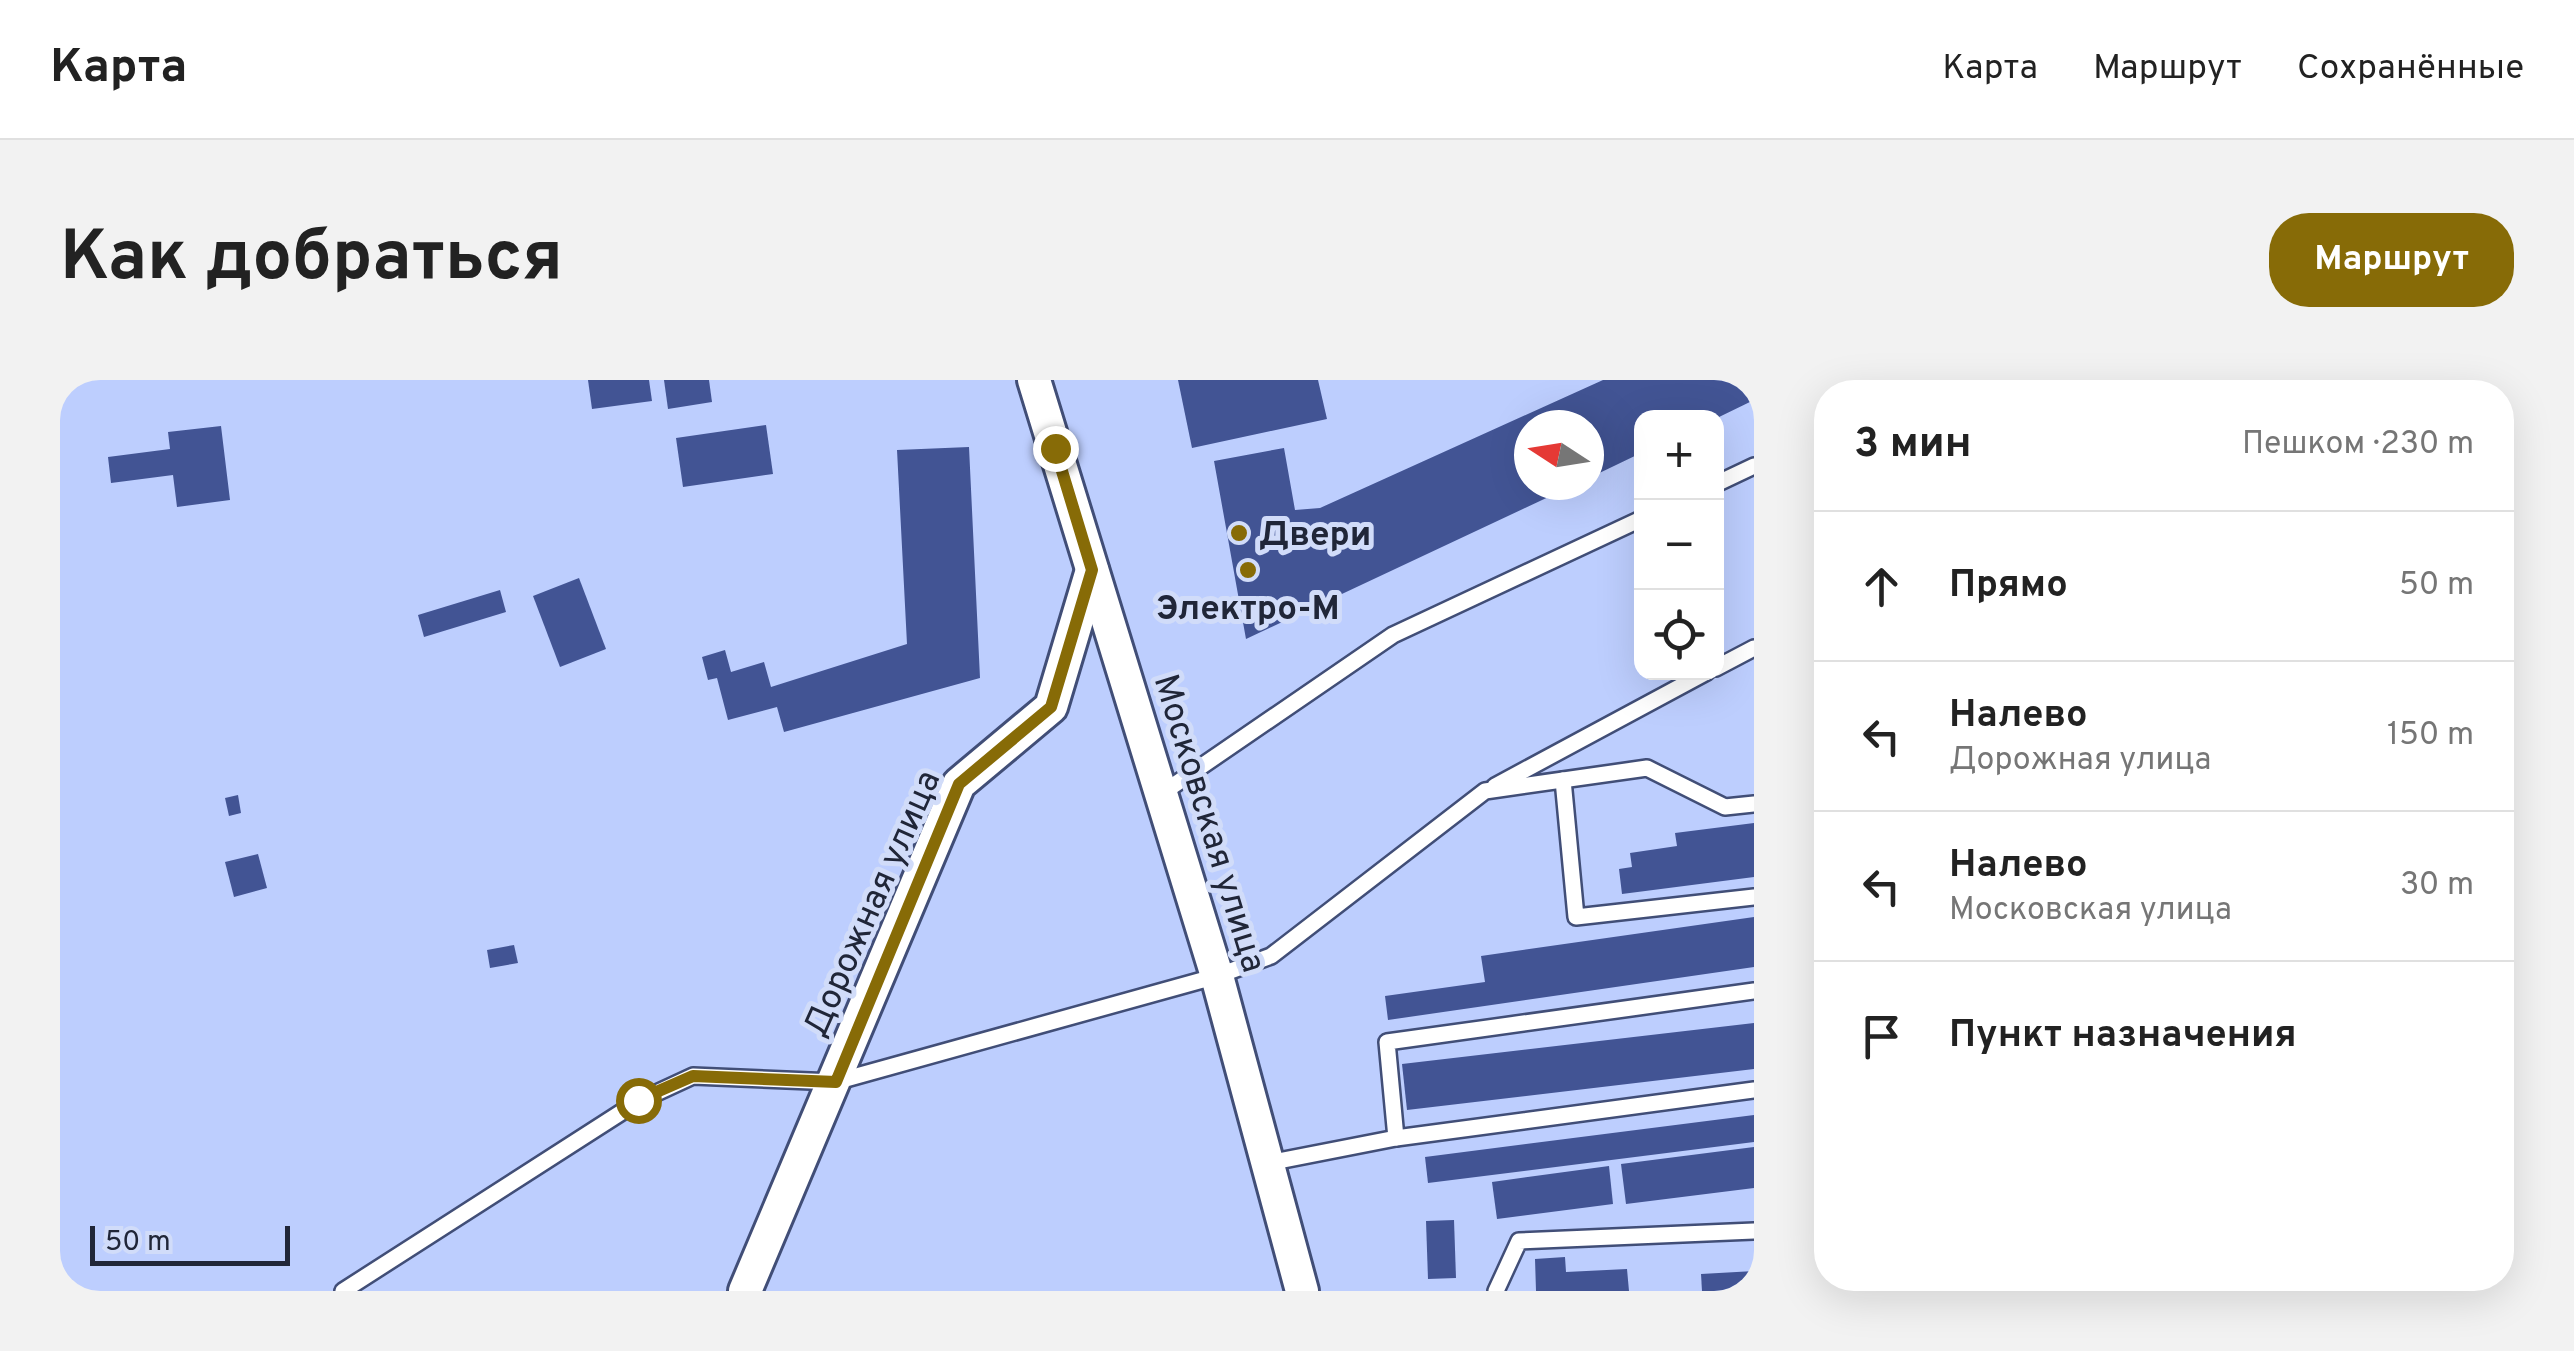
<!DOCTYPE html>
<html lang="ru">
<head>
<meta charset="utf-8">
<style>
  :root { --surface:#fff; --page:#f2f2f2; --text:#222; --muted:#767676; --line:#e0e0e0; --accent:#876b07 }
  body { margin:0; font-family:Overpass,sans-serif; background:var(--page); color:var(--text) }
  .controls { position:absolute; right:30px; top:30px; display:grid; overflow:hidden; border-radius:20px; box-shadow:0 10px 40px #0002 }
  .controls button { width:90px; height:90px; display:grid; place-items:center; padding:0; border:0; border-bottom:2px solid var(--line); background:var(--surface); color:var(--text); font:50px sans-serif }
  .compass { position:absolute; left:1454px; top:30px; width:90px; height:90px; border-radius:50%; background:var(--surface); box-shadow:0 10px 40px #0002; rotate:282deg }
  .scale { position:absolute; left:30px; bottom:25px; width:200px; box-sizing:border-box; padding-left:10px; border:5px solid #202638; border-top:0; font-size:28px; line-height:35px; white-space:nowrap; color:#202638; -webkit-text-stroke:8px #d1dcf9; paint-order:stroke }
  .stop { position:absolute; width:30px; height:30px; margin:-22px; border:8px solid #876b07; border-radius:50%; background:#fff }
  .stop.end { background:#876b07; border-color:#fff; box-shadow:0 2px 10px #0008 }
  .list { margin:0; padding:0; list-style:none }
  h2 { display:flex; justify-content:space-between; align-items:center; height:130px; margin:0; padding:0 40px; font-size:42px }
  h2 small { font-size:32px; font-weight:400; color:var(--muted) }
  .list li { display:grid; grid-template-columns:65px 1fr auto; gap:30px; align-items:center; box-sizing:border-box; height:150px; padding:0 40px; border-top:2px solid var(--line) }
  .list b { display:block; font-size:38px; white-space:nowrap }
  .list p { margin:0; font-size:32px; white-space:nowrap; color:var(--muted) }
  .list em { font-size:32px; font-style:normal; color:var(--muted) }
  .icon { flex:none; width:55px; height:55px; fill:none; stroke:currentColor; stroke-width:2; stroke-linecap:round; stroke-linejoin:round }
  .map { position:relative; flex:none; width:1694px; height:911px; overflow:hidden; border-radius:40px }
  header { display:flex; align-items:center; gap:60px; box-sizing:border-box; height:140px; padding:0 50px; background:var(--surface); border-bottom:2px solid var(--line) }
  header strong { font-size:48px }
  nav { display:flex; gap:55px; margin-inline-start:auto; font-size:35px }
  .intro { display:flex; align-items:center; justify-content:space-between; box-sizing:border-box; height:240px; padding:0 60px }
  h1 { margin:0; font-size:70px }
  .button { padding:25px 45px; border-radius:40px; background:var(--accent); color:#fff; font-size:35px; font-weight:700 }
  main { display:flex; gap:60px; padding:0 60px }
  aside { flex:1; background:var(--surface); border-radius:40px; box-shadow:0 10px 40px #0002 }
  .map>svg:first-child { display:block }
  .building { fill:#425494 }
  .lines { fill:none; stroke-linecap:round; stroke-linejoin:round }
  .service-casing { stroke:#414e77; stroke-width:20 }
  .minor-casing { stroke:#414e77; stroke-width:38 }
  .service { stroke:#fff; stroke-width:15 }
  .minor { stroke:#fff; stroke-width:32 }
  .route { stroke:#876b07; stroke-width:12 }
  .poi-dot { fill:#876b07; stroke:#d1dcf9; stroke-width:4 }
  .labels { text-anchor:middle; stroke-width:10; stroke-linejoin:round; paint-order:stroke }
  .poi-label { font-size:35px; font-weight:bold; fill:#202638; stroke:#d1dcf9; text-anchor:start }
  .street-label { font-size:35px; fill:#202638; stroke:#d1dcf9 }
</style>
</head>
<body>
<header>
<strong>Карта</strong>
<nav><a>Карта</a><a>Маршрут</a><a>Сохранённые</a></nav>
</header>
<div class="intro"><h1>Как добраться</h1><a class="button">Маршрут</a></div>
<main>
<div class="map">
<svg width="1694" height="911" viewBox="0 0 1694 911">
  <rect width="100%" height="100%" fill="#bdcefe"/>
  <!-- building -->
  <g class="building">
    <path d="M 528,0 L 589,0 L 592,21 L 532,29 Z"/>
    <path d="M 604,0 L 649,0 L 652,22 L 608,29 Z"/>
    <path d="M 1118,0 L 1258,0 L 1267,39 L 1132,68 Z"/>
    <path d="M 1543,0 L 1694,0 L 1694,20 L 1657,38 L 1581,38 L 1581,73 L 1529,98 L 1529,45 L 1469,45 L 1469,105 L 1514,105 L 1186,259 L 1154,81 L 1224,68 L 1235,130 L 1260,128 Z"/>
    <path d="M 706,45 L 713,94 L 623,107 L 616,58 Z"/>
    <path d="M 161,46 L 170,120 L 117,127 L 113,95 L 51,103 L 48,77 L 110,69 L 108,52 Z"/>
    <path d="M 909,67 L 920,298 L 724,352 L 717,327 L 668,340 L 657,298 L 648,300 L 642,277 L 665,270 L 671,292 L 704,282 L 711,307 L 847,264 L 837,70 Z"/>
    <path d="M 519,198 L 546,269 L 500,287 L 473,216 Z"/>
    <path d="M 440,210 L 446,232 L 364,257 L 358,235 Z"/>
    <path d="M 178,415 L 181,433 L 169,436 L 165,418 Z"/>
    <path d="M 1694,443 L 1694,497 L 1562,514 L 1559,489 L 1572,487 L 1570,473 L 1617,466 L 1615,453 Z"/>
    <path d="M 198,474 L 207,508 L 174,517 L 165,482 Z"/>
    <path d="M 1694,537 L 1694,587 L 1328,640 L 1325,616 L 1425,602 L 1421,576 Z"/>
    <path d="M 454,565 L 458,583 L 430,588 L 427,570 Z"/>
    <path d="M 1694,643 L 1694,689 L 1347,730 L 1342,684 Z"/>
    <path d="M 1694,735 L 1694,762 L 1368,803 L 1365,777 Z"/>
    <path d="M 1694,767 L 1694,808 L 1566,824 L 1561,784 Z"/>
    <path d="M 1549,786 L 1553,824 L 1437,839 L 1432,802 Z"/>
    <path d="M 1394,840 L 1396,898 L 1368,899 L 1366,841 Z"/>
    <path d="M 1505,877 L 1506,892 L 1567,889 L 1569,911 L 1476,911 L 1475,879 Z"/>
    <path d="M 1694,891 L 1694,911 L 1642,911 L 1641,894 Z"/>
  </g>
  <g class="lines">
    <!-- service casing -->
    <g class="service-casing">
      <g id="service">
        <path d="M 1656,104 L 1694,86"/>
        <path d="M 1656,288 L 1694,268"/>
        <path d="M 1503,400 L 1516,537 L 1694,517"/>
        <path d="M 1435,406 L 1647,292"/>
        <path d="M 1101,414 L 1333,255 L 1581,139"/>
        <path d="M 1336,758 L 1327,662 L 1694,611"/>
        <path d="M 1208,783 L 1336,758 L 1694,710"/>
        <path d="M 283,911 L 579,721 L 633,696 L 775,702 L 1157,596 L 1211,576 L 1425,411 L 1587,388 L 1665,427 L 1694,424"/>
        <path d="M 1436,911 L 1459,861 L 1694,851"/>
      </g>
    </g>
    <!-- minor casing -->
    <g class="minor-casing">
      <g id="minor">
        <path d="M 974,0 L 1157,596 L 1242,911"/>
        <path d="M 685,911 L 899,404 L 991,327 L 1032,190"/>
      </g>
    </g>
    <!-- service -->
    <use href="#service" class="service"/>
    <!-- minor -->
    <use href="#minor" class="minor"/>
  </g>
  <g class="lines">
    <!-- route -->
    <path class="route" d="M 578,720 L 633,696 L 776,702 L 899,404 L 991,327 L 1032,190 L 995,68"/>
  </g>
  <!-- markers -->
  <g class="poi-dot">
    <circle cx="1179" cy="153" r="10"/>
    <circle cx="1188" cy="190" r="10"/>
  </g>
  <g class="labels">
    <!-- poi labels -->
    <g class="poi-label">
      <text x="1199" y="165">Двери</text>
      <text x="1188" y="239" text-anchor="middle">Электро-М</text>
    </g>
    <!-- street labels -->
    <g class="street-label">
      <text transform="translate(1151 443) rotate(73)" y="12">Московская улица</text>
      <text transform="translate(811 523) rotate(-66)" y="12">Дорожная улица</text>
    </g>
  </g>
</svg>
<div class="controls">
<button>+</button>
<button>−</button>
<button><svg class="icon" aria-label="locate" viewBox="0 0 24 24"><circle cx="12" cy="12" r="6"/><path d="M12 2v4M12 18v4M2 12h4M18 12h4"/></svg></button>
</div>
<svg class="compass" viewBox="-18 -18 36 36"><path d="M0-13l5 13h-10z" fill="#e53935"/><path d="M0 13l5-13h-10z" fill="#767676"/></svg>
<div class="scale">50 m</div>
<div class="stop" style="left:578px;top:720px"></div>
<div class="stop end" style="left:995px;top:68px"></div>
</div>
<aside>
<h2>3 мин<small>Пешком · 230 m</small></h2>
<ul class="list">
<li><svg class="icon" aria-label="ahead" viewBox="0 0 24 24"><path d="M12 20V5M6 11l6-6 6 6"/></svg><div><b>Прямо</b></div><em>50 m</em></li>
<li><svg class="icon" aria-label="left" viewBox="0 0 24 24"><path d="M17 20v-9H6M10 6l-5 5 5 5"/></svg><div><b>Налево</b><p>Дорожная улица</p></div><em>150 m</em></li>
<li><svg class="icon" aria-label="left" viewBox="0 0 24 24"><path d="M17 20v-9H6M10 6l-5 5 5 5"/></svg><div><b>Налево</b><p>Московская улица</p></div><em>30 m</em></li>
<li><svg class="icon" aria-label="arrive" viewBox="0 0 24 24"><path d="M6 21V4h12l-3 4 3 4H6"/></svg><div><b>Пункт назначения</b></div></li>
</ul>
</aside>
</main>
</body>
</html>
